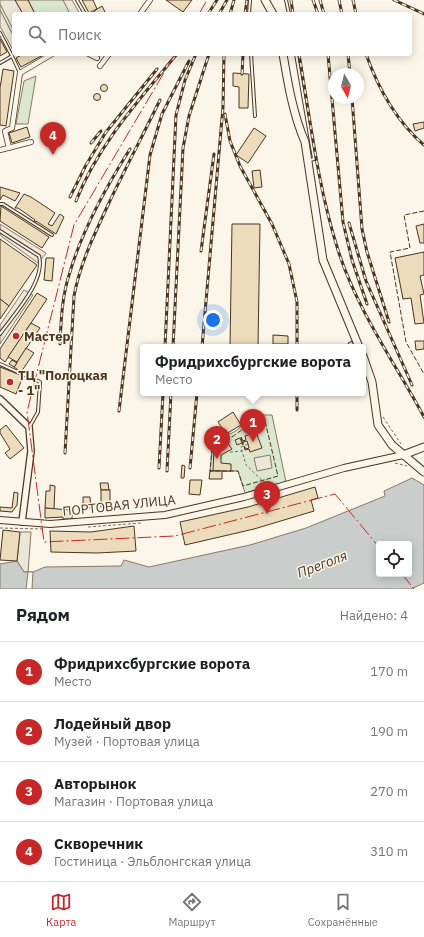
<!DOCTYPE html>
<html lang="ru">
<head>
<meta charset="utf-8">
<style>
  :root { --surface:#fff; --page:#f2f2f2; --text:#202124; --muted:#757577; --line:#e0e0e0; --accent:#c62828 }
  body { margin:0; font-family:"IBM Plex Sans",sans-serif; background:var(--page); color:var(--text) }
  .controls { position:absolute; right:12px; bottom:12px; display:grid; overflow:hidden; border-radius:4px; box-shadow:0 2px 10px #0003 }
  .controls button { width:36px; height:36px; display:grid; place-items:center; padding:0; border:0; border-bottom:1px solid var(--line); background:var(--surface); color:var(--text); font:20px sans-serif }
  .compass { position:absolute; left:328px; top:68px; width:36px; height:36px; border-radius:50%; background:var(--surface); box-shadow:0 2px 10px #0003; rotate:172deg }
  .you { position:absolute; left:213px; top:320px; width:14px; height:14px; margin:-10px; border:3px solid #fff; border-radius:50%; background:#1a73e8; box-shadow:0 0 0 6px #1a73e833 }
  .badge { display:grid; place-items:center; width:26px; height:26px; border-radius:50%; background:var(--accent); color:#fff; font-size:13px; font-weight:700 }
  .pin { position:absolute; translate:-50% -33px; filter:drop-shadow(0 1px 2px #0008) }
  .pin::after { content:''; position:absolute; top:21px; width:14px; height:12px; background:inherit; clip-path:polygon(0 0,100% 0,50% 100%) }
  .popup { position:absolute; left:140px; top:344px; width:226px; height:52px; box-sizing:border-box; display:grid; place-content:center; border-radius:4px; background:var(--surface); filter:drop-shadow(0 1px 3px #0005); font-size:13px; white-space:nowrap; color:var(--muted) }
  .popup b { font-size:15px; color:var(--text) }
  .popup::after { content:''; position:absolute; left:50%; top:100%; margin-left:-8px; border:8px solid transparent; border-top-color:var(--surface) }
  .list { margin:0; padding:0; list-style:none }
  h2 { display:flex; justify-content:space-between; align-items:center; height:52px; margin:0; padding:0 16px; font-size:17px }
  h2 small { font-size:13px; font-weight:400; color:var(--muted) }
  .list li { display:grid; grid-template-columns:26px 1fr auto; gap:12px; align-items:center; box-sizing:border-box; height:60px; padding:0 16px; border-top:1px solid var(--line) }
  .list b { display:block; font-size:15px; white-space:nowrap }
  .list p { margin:0; font-size:13px; white-space:nowrap; color:var(--muted) }
  .list em { font-size:13px; font-style:normal; color:var(--muted) }
  .icon { flex:none; width:22px; height:22px; fill:none; stroke:currentColor; stroke-width:2; stroke-linecap:round; stroke-linejoin:round }
  .map { position:relative; flex:none; width:424px; height:589px; overflow:hidden }
  .search { position:absolute; background:var(--surface); box-shadow:0 2px 10px #0003; left:12px; right:12px; top:12px; height:44px; display:flex; align-items:center; gap:10px; box-sizing:border-box; padding:0 14px; border-radius:4px; color:var(--muted); font-size:15px }
  .sheet { height:292px; background:var(--surface) }
  nav { display:flex; justify-content:space-around; align-items:center; box-sizing:border-box; height:56px; border-top:1px solid var(--line); background:var(--surface); font-size:11px; color:var(--muted) }
  nav a { display:grid; justify-items:center; gap:2px }
  nav .on { color:var(--accent) }
  .map>svg:first-child { display:block }
  .green { fill:#dce7d0; stroke:#887966 }
  .parking { fill:#ede7d9; stroke:#887966 }
  .water { fill:#c9cecd; stroke:#887966; fill-rule:evenodd }
  .pier { fill:#fbf6e9; stroke:#887966 }
  .building { fill:#ecdcbc; stroke:#4a3520 }
  .lines { fill:none; stroke-linecap:round; stroke-linejoin:round }
  .service-casing { stroke:#4a3520; stroke-width:4 }
  .minor-casing { stroke:#4a3520; stroke-width:6 }
  .tertiary-casing { stroke:#4a3520; stroke-width:8 }
  .secondary-casing { stroke:#4a3520; stroke-width:8 }
  .primary-casing { stroke:#4a3520; stroke-width:9 }
  .path { stroke:#7f6f5c; stroke-width:1; stroke-dasharray:3 2; stroke-linecap:butt }
  .service { stroke:#fbf6e9; stroke-width:2 }
  .minor { stroke:#fbf6e9; stroke-width:4.5 }
  .tertiary { stroke:#fbf6e9; stroke-width:5.5 }
  .secondary { stroke:#fbf6e9; stroke-width:6 }
  .primary { stroke:#fbf6e9; stroke-width:7 }
  .rail-casing { stroke:#4a3520; stroke-width:3 }
  .rail { stroke:#fbf6e9; stroke-width:1.5; stroke-dasharray:4.5; stroke-linecap:butt }
  .fence { stroke:#4a3520; stroke-width:1; stroke-dasharray:5 2; stroke-linecap:butt }
  .power { stroke:#c62828; stroke-width:1; stroke-dasharray:14 3 2 3; stroke-linecap:butt }
  .poi-dot { fill:#c62828; stroke:#fbf6e9; stroke-width:1.5 }
  .labels { text-anchor:middle; stroke-width:3; stroke-linejoin:round; paint-order:stroke }
  .poi-label { font-size:13px; font-weight:bold; fill:#4a3520; stroke:#fbf6e9; text-anchor:start }
  .street-label { font-size:13px; fill:#4a3520; stroke:#fbf6e9 }
  .water-label { font-size:14px; font-style:italic; fill:#4a3520; stroke:#fbf6e9 }
</style>
</head>
<body>
<div class="map">
<svg width="424" height="589" viewBox="0 0 424 589">
  <rect width="100%" height="100%" fill="#fbf6e9"/>
  <!-- green -->
  <g class="green">
    <path d="M 28,0 L 63,0 L 71,13 L 35,14 Z"/>
    <path d="M 0,4 L 14,28 L 14,37 L 0,10 Z"/>
    <path d="M 36,76 L 28,124 L 16,124 L 24,81 Z"/>
    <path d="M 248,415 L 272,415 L 286,482 L 245,493 L 238,471 L 210,471 L 214,435 C 233,436 240,431 248,415 Z"/>
  </g>
  <!-- parking -->
  <g class="parking">
    <path d="M 0,0 L 15,0 L 23,14 L 14,14 L 13,29 L 0,4 Z"/>
    <path d="M 63,0 L 72,0 L 80,14 L 70,14 Z"/>
    <path d="M 0,10 L 14,37 L 14,52 L 0,26 Z"/>
    <path d="M 0,224 L 46,253 L 38,263 L 1,236 Z"/>
    <path d="M 24,290 L 33,295 L 0,344 L 0,325 Z"/>
    <path d="M 270,455 L 272,468 L 257,471 L 254,458 Z"/>
    <path d="M 20,532 L 31,532 L 28,572 L 24,572 L 17,561 Z"/>
  </g>
  <!-- water -->
  <path class="water" d="M 412,478 L 424,485 L 424,583 L 411,589 L 0,589 L 0,564 L 17,561 L 24,572 L 33,572 L 45,567 L 121,566 L 124,560 L 149,567 L 250,545 L 306,528 L 385,496 L 384,491 ZM 379,544 L 409,544 L 409,574 L 379,574 Z"/>
  <!-- pier -->
  <path class="pier" d="M 28,572 L 33,572 L 32,589 L 26,589 Z"/>
  <!-- building -->
  <g class="building">
    <path d="M 15,0 L 28,0 L 35,14 L 23,14 Z"/>
    <path d="M 82,0 L 93,0 L 97,9 L 89,13 Z"/>
    <path d="M 166,0 L 192,0 L 183,12 Z"/>
    <path d="M 102,6 L 106,14 L 95,14 L 94,11 Z"/>
    <path d="M 0,39 L 7,52 L 0,56 Z"/>
    <path d="M 23,54 L 45,54 L 21,67 L 16,58 Z"/>
    <path d="M 3,69 L 14,71 L 6,126 L 0,125 L 0,88 Z"/>
    <path d="M 233,73 L 249,74 L 248,108 L 239,108 L 239,87 L 233,86 Z"/>
    <circle cx="104" cy="88" r="3.5"/>
    <circle cx="97" cy="97" r="3.5"/>
    <path d="M 424,122 L 424,128 L 415,131 L 413,124 Z"/>
    <path d="M 27,127 L 30,137 L 12,143 L 9,133 Z"/>
    <path d="M 254,128 L 266,136 L 248,163 L 236,155 Z"/>
    <path d="M 260,170 L 262,187 L 254,188 L 252,171 Z"/>
    <path d="M 0,187 L 20,193 L 15,201 L 3,195 L 0,200 Z"/>
    <path d="M 24,194 L 31,197 L 55,213 L 48,224 L 52,226 L 60,214 L 64,217 L 56,234 L 36,221 L 36,222 L 34,221 L 35,220 L 18,208 L 15,208 Z"/>
    <path d="M 1,206 L 49,237 L 42,248 L 0,221 Z"/>
    <path d="M 232,224 L 260,224 L 258,347 L 230,347 Z"/>
    <path d="M 424,224 L 424,243 L 420,243 L 416,226 Z"/>
    <path d="M 0,239 L 37,265 L 9,306 L 0,299 Z"/>
    <path d="M 424,252 L 424,275 L 420,276 L 424,294 L 420,295 L 424,323 L 415,324 L 411,298 L 403,299 L 395,258 Z"/>
    <path d="M 46,258 L 54,258 L 52,281 L 44,280 Z"/>
    <path d="M 37,293 L 47,299 L 5,362 L 0,358 L 0,349 Z"/>
    <path d="M 0,299 L 9,306 L 0,319 Z"/>
    <path d="M 31,323 L 40,328 L 17,362 L 8,357 Z"/>
    <path d="M 273,335 L 288,336 L 288,344 L 273,344 Z"/>
    <path d="M 352,341 L 355,347 L 350,347 L 348,343 Z"/>
    <path d="M 415,341 L 424,341 L 424,349 L 416,350 Z"/>
    <path d="M 26,348 L 34,353 L 21,372 L 14,367 Z"/>
    <path d="M 12,360 L 17,363 L 14,367 L 9,364 Z"/>
    <path d="M 0,367 L 23,376 L 16,394 L 0,387 Z"/>
    <path d="M 233,412 L 241,425 L 226,434 L 218,422 Z"/>
    <path d="M 6,425 L 24,448 L 10,459 L 5,453 L 10,449 L 0,433 L 0,430 Z"/>
    <path d="M 256,432 L 262,448 L 250,452 L 249,449 L 245,450 L 244,446 L 246,449 L 249,448 L 248,444 L 247,441 L 243,442 L 243,445 L 241,437 L 243,441 L 246,440 L 245,436 Z"/>
    <path d="M 240,438 L 242,443 L 237,445 L 235,440 Z"/>
    <path d="M 227,442 L 232,449 L 221,455 L 221,463 L 231,464 L 231,471 L 213,471 L 214,450 Z"/>
    <path d="M 182,465 L 185,466 L 184,478 L 181,478 Z"/>
    <path d="M 210,471 L 222,471 L 222,479 L 209,479 Z"/>
    <path d="M 190,480 L 202,480 L 200,495 L 189,494 Z"/>
    <path d="M 100,483 L 108,483 L 109,490 L 101,490 Z"/>
    <path d="M 50,485 L 55,486 L 54,509 L 45,508 L 46,491 L 50,491 Z"/>
    <path d="M 315,487 L 318,498 L 311,500 L 314,511 L 254,529 L 185,545 L 180,522 L 248,507 Z"/>
    <rect x="101" y="490" width="9" height="17"/>
    <path d="M 14,492 L 18,493 L 17,505 L 12,512 L 0,511 L 0,507 L 12,508 Z"/>
    <path d="M 83,497 L 90,497 L 91,508 L 83,508 Z"/>
    <path d="M 45,508 L 72,510 L 72,519 L 63,519 L 63,517 L 45,518 Z"/>
    <path d="M 134,526 L 136,551 L 97,553 L 51,552 L 50,531 L 91,532 Z"/>
    <path d="M 3,530 L 20,532 L 17,561 L 0,560 Z"/>
  </g>
  <g class="lines">
    <!-- service casing -->
    <g class="service-casing">
      <g id="service">
        <path d="M 77,0 L 85,14"/>
        <path d="M 286,0 L 289,14"/>
        <path d="M 249,14 L 250,0"/>
        <path d="M 0,33 L 12,56 L 0,63"/>
        <path d="M 251,54 L 255,116"/>
        <path d="M 296,54 L 314,159 L 310,160"/>
        <path d="M 12,56 L 20,73"/>
        <path d="M 0,204 L 3,204 L 52,235"/>
        <path d="M 0,231 L 39,256 C 46,281 14,314 0,334"/>
        <path d="M 0,364 L 40,382 L 38,412 L 30,426"/>
      </g>
    </g>
    <!-- minor casing -->
    <g class="minor-casing">
      <g id="minor">
        <path d="M 140,14 L 150,0"/>
        <path d="M 89,54 L 97,58"/>
        <path d="M 100,66 L 109,54"/>
        <path d="M 9,148 L 5,131 L 12,128 L 20,73 L 52,54"/>
        <path d="M 0,150 L 31,142"/>
      </g>
    </g>
    <!-- tertiary casing -->
    <g class="tertiary-casing">
      <path id="tertiary" d="M 0,399 L 29,427 L 31,451 L 22,522"/>
    </g>
    <!-- secondary casing -->
    <g class="secondary-casing">
      <path id="secondary" d="M 0,520 L 50,524 L 165,515 L 244,497 L 344,468 L 403,455"/>
    </g>
    <!-- primary casing -->
    <g class="primary-casing">
      <g id="primary">
        <path d="M 265,0 L 273,14"/>
        <path d="M 283,54 C 288,84 293,114 305,142 L 323,260 L 359,347"/>
        <path d="M 363,356 L 372,382 L 378,425 L 392,445 L 424,472"/>
        <path d="M 403,455 L 424,447"/>
      </g>
    </g>
    <!-- path -->
    <g class="path">
      <path d="M 383,417 L 401,444"/>
      <path d="M 248,444 L 241,447 L 246,465 L 266,484"/>
      <path d="M 230,452 L 242,451"/>
      <path d="M 395,463 L 407,466"/>
      <path d="M 88,527 L 141,523"/>
      <path d="M 0,528 L 45,529"/>
    </g>
    <!-- service -->
    <use href="#service" class="service"/>
    <!-- minor -->
    <use href="#minor" class="minor"/>
    <!-- tertiary -->
    <use href="#tertiary" class="tertiary"/>
    <!-- secondary -->
    <use href="#secondary" class="secondary"/>
    <!-- primary -->
    <use href="#primary" class="primary"/>
    <!-- rail casing -->
    <g class="rail-casing">
      <g id="rail">
        <path d="M 291,0 L 293,14"/>
        <path d="M 313,0 L 318,14"/>
        <path d="M 320,0 L 324,14"/>
        <path d="M 339,0 L 342,14"/>
        <path d="M 353,0 L 356,14"/>
        <path d="M 394,0 L 424,14"/>
        <path d="M 208,14 L 217,0"/>
        <path d="M 219,14 L 227,0"/>
        <path d="M 230,14 L 234,0"/>
        <path d="M 245,14 L 247,0"/>
        <path d="M 299,54 C 310,118 318,188 338,250 C 357,310 395,363 424,417"/>
        <path d="M 328,54 L 343,222 L 352,260 L 367,304"/>
        <path d="M 348,54 L 350,74"/>
        <path d="M 366,54 C 378,88 396,121 424,145"/>
        <path d="M 242,74 L 243,54"/>
        <path d="M 352,98 L 362,229 L 367,252 L 389,322"/>
        <path d="M 225,114 L 230,141 L 240,166 L 272,224 L 289,264 L 297,302 L 297,347"/>
        <path d="M 91,143 L 101,131"/>
        <path d="M 70,197 L 86,165 L 106,132 L 157,69"/>
        <path d="M 76,201 C 98,145 139,100 177,54"/>
        <path d="M 349,223 L 366,281 L 412,385"/>
        <path d="M 201,251 L 214,154"/>
        <path d="M 60,344 C 61,320 62,295 70,272 C 83,228 106,187 130,149"/>
        <path d="M 165,347 L 176,115 L 185,80 L 196,54"/>
        <path d="M 173,347 L 183,148 L 189,116 L 209,54"/>
        <path d="M 202,347 L 223,107 L 224,54"/>
        <path d="M 297,393 L 297,410"/>
        <path d="M 119,411 L 150,155 L 162,114 L 189,61"/>
        <path d="M 65,453 L 74,296 C 80,264 94,235 108,205 C 125,169 143,135 160,100"/>
        <path d="M 159,468 L 163,393"/>
        <path d="M 190,468 L 197,393"/>
        <path d="M 167,471 L 171,393"/>
      </g>
    </g>
    <!-- rail -->
    <use href="#rail" class="rail"/>
    <!-- fence -->
    <g class="fence">
      <path d="M 424,211 L 404,215 L 410,248 L 390,252 L 406,342 L 424,374"/>
      <path d="M 261,416 L 265,421 L 278,476 L 243,486 L 238,471 L 210,471 L 213,437 L 232,437 Z"/>
    </g>
    <!-- power -->
    <g class="power">
      <path d="M 199,14 L 207,0"/>
      <path d="M 175,54 L 74,225 L 27,412 L 44,542 L 175,536 L 335,494 L 379,547"/>
      <path d="M 402,574 L 414,589"/>
    </g>
  </g>
  <!-- markers -->
  <g class="poi-dot">
    <circle cx="16" cy="336" r="4"/>
    <circle cx="10" cy="382" r="4"/>
  </g>
  <g class="labels">
    <!-- poi labels -->
    <g class="poi-label">
      <text x="24" y="341">Мастер</text>
      <text x="18" y="380">ТЦ "Полоцкая<tspan x="18" dy="15">- 1"</tspan></text>
    </g>
    <!-- street labels -->
    <g class="street-label">
      <text transform="translate(119 505) rotate(-6)" y="5">ПОРТОВАЯ УЛИЦА</text>
    </g>
    <!-- water labels -->
    <g class="water-label">
      <text transform="translate(322 564) rotate(-21)" y="5">Преголя</text>
    </g>
  </g>
</svg>
<div class="controls">
<button><svg class="icon" aria-label="locate" viewBox="0 0 24 24"><circle cx="12" cy="12" r="6"/><path d="M12 2v4M12 18v4M2 12h4M18 12h4"/></svg></button>
</div>
<svg class="compass" viewBox="-18 -18 36 36"><path d="M0-13l5 13h-10z" fill="#e53935"/><path d="M0 13l5-13h-10z" fill="#757577"/></svg>
<div class="you"></div>
<div class="pin badge" style="left:253px;top:442px">1</div>
<div class="popup"><b>Фридрихсбургские ворота</b>Место</div>
<div class="pin badge" style="left:217px;top:459px">2</div>
<div class="pin badge" style="left:267px;top:514px">3</div>
<div class="pin badge" style="left:53px;top:155px">4</div>
<div class="search"><svg class="icon" aria-label="search" viewBox="0 0 24 24"><circle cx="10" cy="10" r="6"/><path d="M15 15l6 6"/></svg>Поиск</div>
</div>
<section class="sheet">
<h2>Рядом<small>Найдено: 4</small></h2>
<ul class="list">
<li><span class="badge">1</span><div><b>Фридрихсбургские ворота</b><p>Место</p></div><em>170 m</em></li>
<li><span class="badge">2</span><div><b>Лодейный двор</b><p>Музей · Портовая улица</p></div><em>190 m</em></li>
<li><span class="badge">3</span><div><b>Авторынок</b><p>Магазин · Портовая улица</p></div><em>270 m</em></li>
<li><span class="badge">4</span><div><b>Скворечник</b><p>Гостиница · Эльблонгская улица</p></div><em>310 m</em></li>
</ul>
</section>
<nav>
<a class="on"><svg class="icon" aria-label="map" viewBox="0 0 24 24"><path d="M3 6l6-2 6 2 6-2v14l-6 2-6-2-6 2zM9 4v14M15 6v14"/></svg>Карта</a>
<a><svg class="icon" aria-label="directions" viewBox="0 0 24 24"><path d="M12 3l9 9-9 9-9-9zM9 14v-3h6M13 9l2 2-2 2"/></svg>Маршрут</a>
<a><svg class="icon" aria-label="saved" viewBox="0 0 24 24"><path d="M7 4h10v16l-5-4-5 4z"/></svg>Сохранённые</a>
</nav>
</body>
</html>
